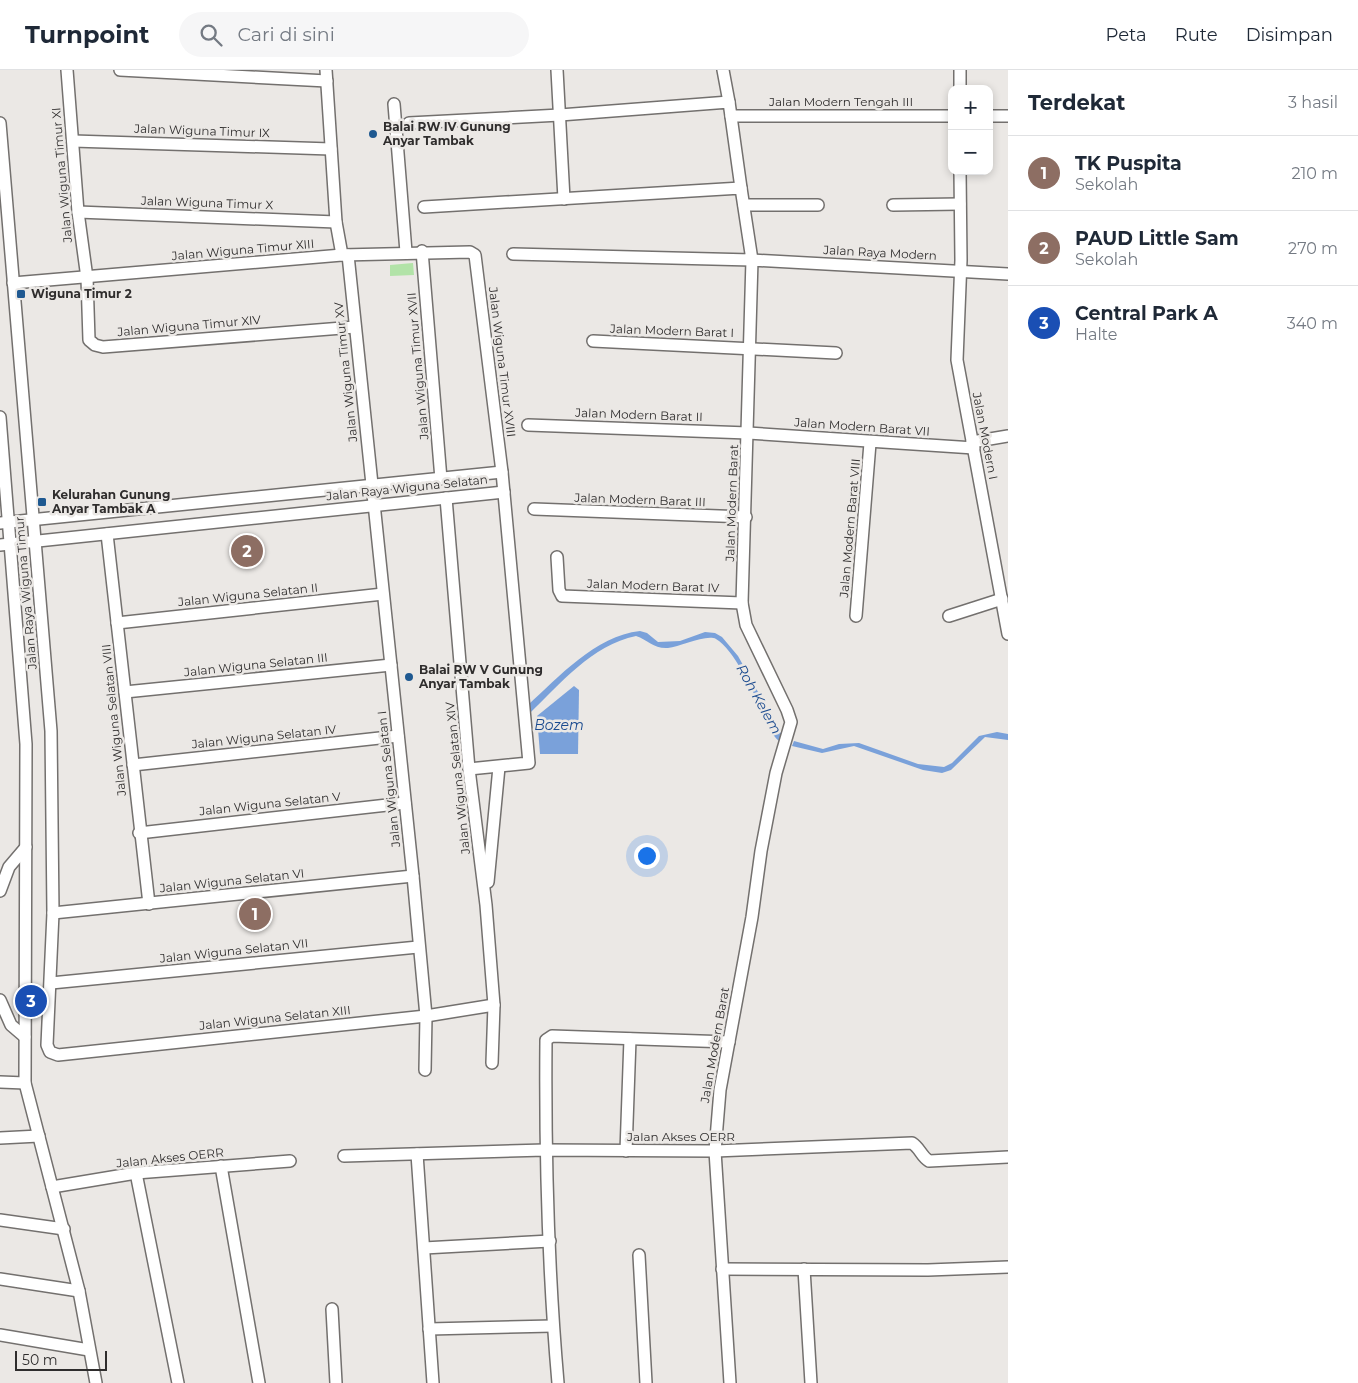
<!DOCTYPE html>
<html lang="id">
<head>
<meta charset="utf-8">
<style>
  :root { --surface:#fff; --page:#f6f6f7; --text:#1f2937; --muted:#747a83; --line:#e0e1e3; --accent:#0b8043 }
  body { margin:0; font-family:Montserrat,sans-serif; background:var(--page); color:var(--text) }
  .controls { position:absolute; right:15px; top:15px; display:grid; overflow:hidden; border-radius:10px; box-shadow:0 2px 8px #0003 }
  .controls button { width:45px; height:45px; display:grid; place-items:center; padding:0; border:0; border-bottom:1px solid var(--line); background:var(--surface); color:var(--text); font:25px sans-serif }
  .scale { position:absolute; left:15px; bottom:12px; width:92px; box-sizing:border-box; padding-left:5px; border:2px solid #2f2d2d; border-top:0; font-size:14px; line-height:18px; white-space:nowrap; color:#2f2d2d; -webkit-text-stroke:4px #ebe8e5; paint-order:stroke }
  .you { position:absolute; left:646px; top:785px; width:18px; height:18px; margin:-12px; border:4px solid #fff; border-radius:50%; background:#1a73e8; box-shadow:0 0 0 8px #1a73e833 }
  .badge { display:grid; place-items:center; width:32px; height:32px; border-radius:50%; background:var(--accent); color:#fff; font-size:16px; font-weight:700 }
  .pin { position:absolute; translate:-50% -50%; border:2px solid #fff; box-shadow:0 1px 5px #0006 }
  .list { margin:0; padding:0; list-style:none }
  h2 { display:flex; justify-content:space-between; align-items:center; height:65px; margin:0; padding:0 20px; font-size:21px }
  h2 small { font-size:16px; font-weight:400; color:var(--muted) }
  .list li { display:grid; grid-template-columns:32px 1fr auto; gap:15px; align-items:center; box-sizing:border-box; height:75px; padding:0 20px; border-top:1px solid var(--line) }
  .list b { display:block; font-size:19px; white-space:nowrap }
  .list p { margin:0; font-size:16px; white-space:nowrap; color:var(--muted) }
  .list em { font-size:16px; font-style:normal; color:var(--muted) }
  .icon { flex:none; width:28px; height:28px; fill:none; stroke:currentColor; stroke-width:2; stroke-linecap:round; stroke-linejoin:round }
  .map { position:relative; flex:none; width:1008px; height:1313px; overflow:hidden }
  header { display:flex; align-items:center; gap:30px; box-sizing:border-box; height:70px; padding:0 25px; background:var(--surface); border-bottom:1px solid var(--line) }
  header strong { font-size:24px }
  nav { display:flex; gap:28px; margin-inline-start:auto; font-size:18px }
  .search { width:350px; height:45px; background:var(--page); display:flex; align-items:center; gap:12px; box-sizing:border-box; padding:0 18px; border-radius:28px; color:var(--muted); font-size:19px }
  main { display:flex }
  aside { flex:1; background:var(--surface) }
  .map>svg:first-child { display:block }
  .green { fill:#b2e3a8 }
  .water { fill:#7aa1da }
  .lines { fill:none; stroke-linecap:round; stroke-linejoin:round }
  .minor-casing { stroke:#73706e; stroke-width:14 }
  .minor { stroke:#fff; stroke-width:11 }
  .poi-dot { fill:#1f5991; stroke:#ebe8e5; stroke-width:2 }
  .labels { text-anchor:middle; stroke-width:5; stroke-linejoin:round; paint-order:stroke }
  .street-label { font-size:12px; fill:#2f2d2d; stroke:#ebe8e5 }
  .poi-label { font-size:12px; font-weight:bold; fill:#2f2d2d; stroke:#ebe8e5; text-anchor:start }
  .water-label { font-size:14px; font-style:italic; fill:#1a4a8f; stroke:#ebe8e5 }
</style>
</head>
<body>
<header>
<strong>Turnpoint</strong>
<div class="search"><svg class="icon" aria-label="search" viewBox="0 0 24 24"><circle cx="10" cy="10" r="6"/><path d="M15 15l6 6"/></svg>Cari di sini</div>
<nav><a>Peta</a><a>Rute</a><a>Disimpan</a></nav>
</header>
<main>
<div class="map">
<svg width="1008" height="1313" viewBox="0 0 1008 1313">
  <rect width="100%" height="100%" fill="#ebe8e5"/>
  <!-- green -->
  <path class="green" d="M 413,193 L 414,205 L 390,206 L 390,195 Z"/>
  <!-- water -->
  <g class="water">
    <path d="M 640,561 L 647,563 L 658,572 L 680,571 L 705,562 L 715,563 L 722,567 L 738,586 L 783,667 L 780,672 C 769,663 768,652 762,639 C 752,621 734,579 716,569 C 706,564 680,577 668,578 C 654,579 648,570 636,566 C 592,575 560,614 529,644 L 528,635 C 559,607 595,566 640,561 Z"/>
    <path d="M 574,616 L 579,620 L 578,684 L 540,684 L 537,646 Z"/>
    <path d="M 997,662 L 1008,664 L 1008,670 L 985,667 L 951,700 L 942,703 L 923,700 L 854,676 L 822,683 L 792,676 L 794,671 L 823,679 L 839,674 L 859,673 L 918,694 L 944,697 L 952,693 L 979,666 Z"/>
  </g>
  <g class="lines">
    <!-- minor casing -->
    <g class="minor-casing">
      <g id="minor">
        <path d="M 67,0 L 78,142 L 87,208 L 89,270 L 95,275 L 103,277 L 355,257"/>
        <path d="M 120,0 L 327,11"/>
        <path d="M 326,0 L 336,152 L 342,185"/>
        <path d="M 557,0 L 564,129"/>
        <path d="M 723,0 L 729,32"/>
        <path d="M 960,0 L 960,19"/>
        <path d="M 394,34 L 406,182"/>
        <path d="M 731,46 L 952,46"/>
        <path d="M 989,46 L 1008,46"/>
        <path d="M 0,53 L 51,661 L 53,843 L 47,975 L 50,982 L 58,985 L 426,946 L 494,935"/>
        <path d="M 409,53 L 560,45 L 729,32 L 741,118"/>
        <path d="M 73,71 L 331,79"/>
        <path d="M 960,101 L 961,190 L 957,290 L 1008,564"/>
        <path d="M 744,135 L 818,135"/>
        <path d="M 893,135 L 960,134"/>
        <path d="M 424,137 L 741,118 L 752,190 L 513,184"/>
        <path d="M 78,142 L 336,152"/>
        <path d="M 422,181 L 441,409"/>
        <path d="M 348,185 L 413,806 L 426,946 L 425,1000"/>
        <path d="M 13,213 L 342,185 L 470,182 L 475,185 L 502,402 L 529,693 L 469,699"/>
        <path d="M 593,271 L 836,283"/>
        <path d="M 0,347 L 26,674 L 25,1013 L 79,1221 L 96,1313"/>
        <path d="M 528,355 L 748,363 L 974,378"/>
        <path d="M 972,372 L 1008,366"/>
        <path d="M 446,428 L 469,699 L 486,835 L 494,935 L 492,993"/>
        <path d="M 534,439 L 746,447"/>
        <path d="M 0,453 L 502,402"/>
        <path d="M 107,464 L 149,834"/>
        <path d="M 0,475 L 504,422"/>
        <path d="M 557,487 L 559,520 L 562,526 L 742,533"/>
        <path d="M 856,546 L 870,373"/>
        <path d="M 949,546 L 1002,529"/>
        <path d="M 117,553 L 383,524"/>
        <path d="M 125,622 L 391,595"/>
        <path d="M 133,695 L 398,666"/>
        <path d="M 139,763 L 405,733"/>
        <path d="M 488,812 L 499,697"/>
        <path d="M 0,821 L 9,797 L 26,777"/>
        <path d="M 53,843 L 413,806"/>
        <path d="M 51,913 L 418,877"/>
        <path d="M 0,930 L 11,955 L 25,967"/>
        <path d="M 0,1012 L 25,1013"/>
        <path d="M 0,1068 L 39,1066"/>
        <path d="M 626,1081 L 630,969"/>
        <path d="M 417,1084 L 433,1313"/>
        <path d="M 344,1086 L 545,1080 L 715,1081 L 912,1073 C 920,1078 921,1086 929,1091 L 1008,1087"/>
        <path d="M 221,1096 L 259,1313"/>
        <path d="M 136,1103 L 178,1313"/>
        <path d="M 52,1117 L 136,1103 L 290,1091"/>
        <path d="M 0,1150 L 64,1159"/>
        <path d="M 424,1178 L 550,1171"/>
        <path d="M 639,1185 L 646,1313"/>
        <path d="M 722,1199 L 928,1200 L 1008,1197"/>
        <path d="M 804,1199 L 811,1313"/>
        <path d="M 0,1209 L 79,1221"/>
        <path d="M 332,1239 L 336,1313"/>
        <path d="M 429,1259 L 553,1256"/>
        <path d="M 0,1265 L 89,1280"/>
        <path d="M 558,1313 C 548,1199 545,1084 546,970 L 552,966 L 729,972"/>
        <path d="M 730,1313 L 715,1081 L 720,1020 L 752,847 L 761,781 L 776,703 L 791,652 L 787,640 L 746,555 L 742,533 L 752,190 L 1008,204"/>
      </g>
    </g>
    <!-- minor -->
    <use href="#minor" class="minor"/>
  </g>
  <!-- markers -->
  <g class="poi-dot">
    <circle cx="373" cy="64" r="5"/>
    <rect x="16" y="219" width="10" height="10" rx="2.5"/>
    <rect x="37" y="427" width="10" height="10" rx="2.5"/>
    <circle cx="409" cy="607" r="5"/>
  </g>
  <g class="labels">
    <!-- street labels -->
    <g class="street-label">
      <text x="841" y="36">Jalan Modern Tengah III</text>
      <text transform="translate(202 61) rotate(2)" y="4">Jalan Wiguna Timur IX</text>
      <text transform="translate(62 105) rotate(-95)" y="4">Jalan Wiguna Timur XI</text>
      <text transform="translate(207 133) rotate(2)" y="4">Jalan Wiguna Timur X</text>
      <text transform="translate(243 180) rotate(-5)" y="4">Jalan Wiguna Timur XIII</text>
      <text transform="translate(880 183) rotate(3)" y="4">Jalan Raya Modern</text>
      <text transform="translate(189 256) rotate(-5)" y="4">Jalan Wiguna Timur XIV</text>
      <text transform="translate(672 261) rotate(2)" y="4">Jalan Modern Barat I</text>
      <text transform="translate(502 292) rotate(83)" y="4">Jalan Wiguna Timur XVIII</text>
      <text transform="translate(418 296) rotate(-95)" y="4">Jalan Wiguna Timur XVII</text>
      <text transform="translate(346 302) rotate(-96)" y="4">Jalan Wiguna Timur XV</text>
      <text transform="translate(639 345) rotate(2)" y="4">Jalan Modern Barat II</text>
      <text transform="translate(862 357) rotate(4)" y="4">Jalan Modern Barat VII</text>
      <text transform="translate(985 366) rotate(79)" y="4">Jalan Modern I</text>
      <text transform="translate(407 418) rotate(-6)" y="4">Jalan Raya Wiguna Selatan</text>
      <text transform="translate(640 430) rotate(2)" y="4">Jalan Modern Barat III</text>
      <text transform="translate(732 433) rotate(-88)" y="4">Jalan Modern Barat</text>
      <text transform="translate(850 458) rotate(-85)" y="4">Jalan Modern Barat VIII</text>
      <text transform="translate(653 516) rotate(2)" y="4">Jalan Modern Barat IV</text>
      <text transform="translate(26 523) rotate(-95)" y="4">Jalan Raya Wiguna Timur</text>
      <text transform="translate(248 525) rotate(-6)" y="4">Jalan Wiguna Selatan II</text>
      <text transform="translate(256 595) rotate(-6)" y="4">Jalan Wiguna Selatan III</text>
      <text transform="translate(114 650) rotate(-96)" y="4">Jalan Wiguna Selatan VIII</text>
      <text transform="translate(264 667) rotate(-6)" y="4">Jalan Wiguna Selatan IV</text>
      <text transform="translate(458 708) rotate(-96)" y="4">Jalan Wiguna Selatan XIV</text>
      <text transform="translate(389 709) rotate(-96)" y="4">Jalan Wiguna Selatan I</text>
      <text transform="translate(270 734) rotate(-6)" y="4">Jalan Wiguna Selatan V</text>
      <text transform="translate(232 811) rotate(-6)" y="4">Jalan Wiguna Selatan VI</text>
      <text transform="translate(234 881) rotate(-6)" y="4">Jalan Wiguna Selatan VII</text>
      <text transform="translate(275 948) rotate(-6)" y="4">Jalan Wiguna Selatan XIII</text>
      <text transform="translate(715 975) rotate(-80)" y="4">Jalan Modern Barat</text>
      <text x="681" y="1071">Jalan Akses OERR</text>
      <text transform="translate(170 1088) rotate(-6)" y="4">Jalan Akses OERR</text>
    </g>
    <!-- poi labels -->
    <g class="poi-label">
      <text x="383" y="61">Balai RW IV Gunung<tspan x="383" dy="14">Anyar Tambak</tspan></text>
      <text x="31" y="228">Wiguna Timur 2</text>
      <text x="52" y="429">Kelurahan Gunung<tspan x="52" dy="14">Anyar Tambak A</tspan></text>
      <text x="419" y="604">Balai RW V Gunung<tspan x="419" dy="14">Anyar Tambak</tspan></text>
    </g>
    <!-- water labels -->
    <g class="water-label">
      <text transform="translate(759 629) rotate(61)" y="5">Roh Kelem</text>
      <text x="559" y="660">Bozem</text>
    </g>
  </g>
</svg>
<div class="controls">
<button>+</button>
<button>−</button>
</div>
<div class="scale">50 m</div>
<div class="you"></div>
<div class="pin badge" style="left:255px;top:844px;background:#8d6e63">1</div>
<div class="pin badge" style="left:247px;top:481px;background:#8d6e63">2</div>
<div class="pin badge" style="left:31px;top:931px;background:#1a4fb4">3</div>
</div>
<aside>
<h2>Terdekat<small>3 hasil</small></h2>
<ul class="list">
<li><span class="badge" style="background:#8d6e63">1</span><div><b>TK Puspita</b><p>Sekolah</p></div><em>210 m</em></li>
<li><span class="badge" style="background:#8d6e63">2</span><div><b>PAUD Little Sam</b><p>Sekolah</p></div><em>270 m</em></li>
<li><span class="badge" style="background:#1a4fb4">3</span><div><b>Central Park A</b><p>Halte</p></div><em>340 m</em></li>
</ul>
</aside>
</main>
</body>
</html>
